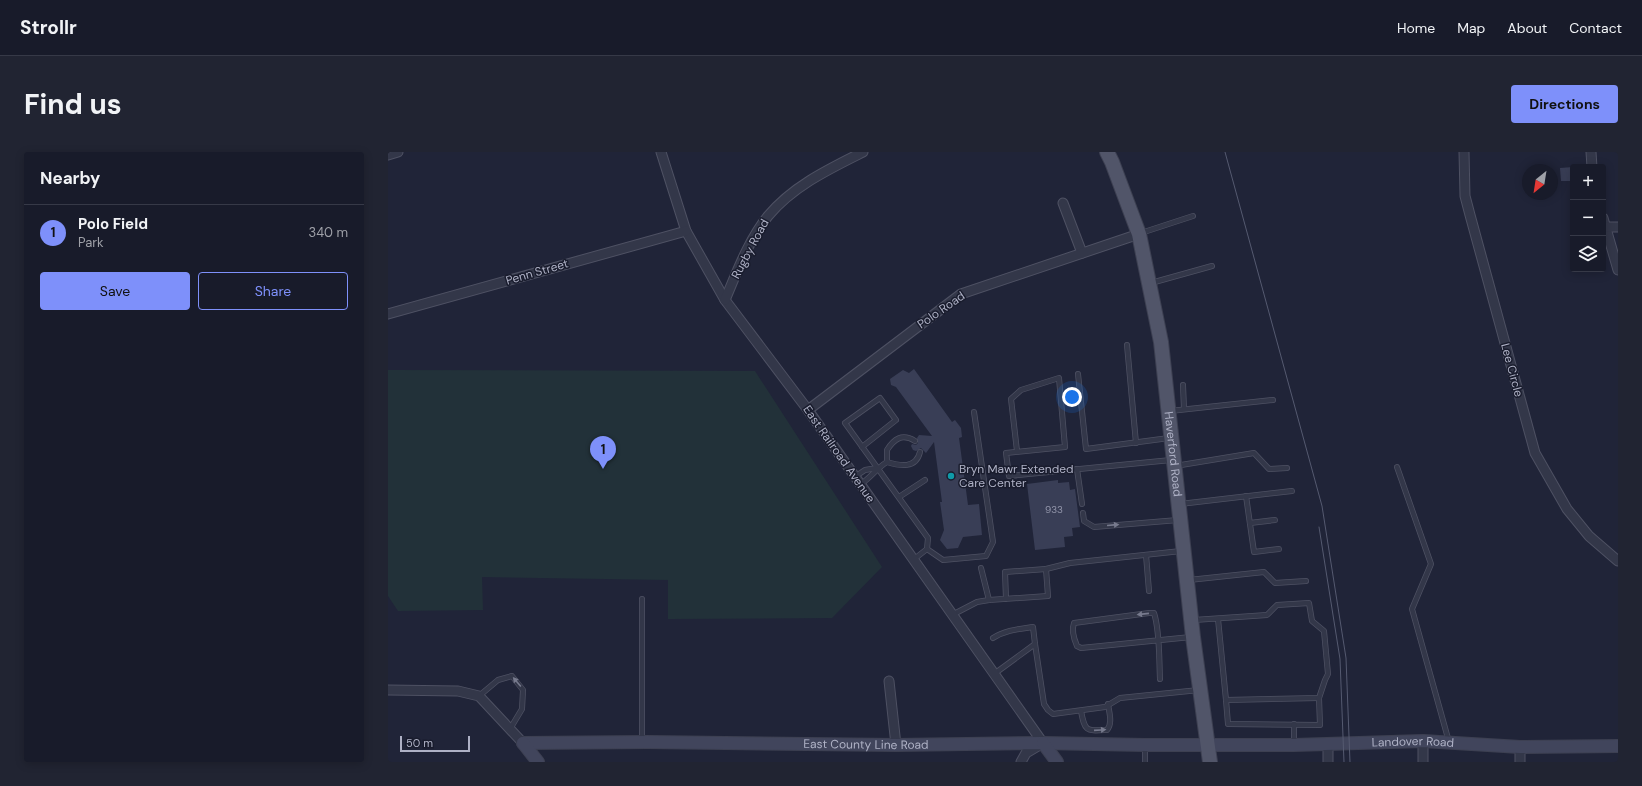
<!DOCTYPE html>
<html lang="en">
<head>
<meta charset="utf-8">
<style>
  :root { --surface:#181b2a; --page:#212432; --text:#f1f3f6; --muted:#9fa1a8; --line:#363947; --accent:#7e90fa }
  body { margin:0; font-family:"DM Sans",sans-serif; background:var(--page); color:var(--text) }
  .controls { position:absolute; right:12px; top:12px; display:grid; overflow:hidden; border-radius:4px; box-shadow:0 2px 10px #0003 }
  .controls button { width:36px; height:36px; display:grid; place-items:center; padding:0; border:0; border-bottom:1px solid var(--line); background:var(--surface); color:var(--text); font:20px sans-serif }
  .compass { position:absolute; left:1134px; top:12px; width:36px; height:36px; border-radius:50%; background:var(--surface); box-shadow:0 2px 10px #0003; rotate:210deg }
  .scale { position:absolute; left:12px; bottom:10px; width:70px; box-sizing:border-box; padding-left:4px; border:2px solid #aeb1c5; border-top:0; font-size:11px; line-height:14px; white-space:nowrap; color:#aeb1c5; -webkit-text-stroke:3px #191c2d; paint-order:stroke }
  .you { position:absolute; left:684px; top:245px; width:14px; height:14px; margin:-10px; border:3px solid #fff; border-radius:50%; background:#1a73e8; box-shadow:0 0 0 6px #1a73e833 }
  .badge { display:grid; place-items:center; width:26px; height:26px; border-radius:50%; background:var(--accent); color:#111; font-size:13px; font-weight:700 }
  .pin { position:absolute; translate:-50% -33px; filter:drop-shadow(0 1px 2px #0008) }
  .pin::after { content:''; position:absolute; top:21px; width:14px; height:12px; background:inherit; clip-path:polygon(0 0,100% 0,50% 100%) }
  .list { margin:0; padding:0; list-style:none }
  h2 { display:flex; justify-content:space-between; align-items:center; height:52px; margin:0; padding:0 16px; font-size:17px }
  h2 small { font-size:13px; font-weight:400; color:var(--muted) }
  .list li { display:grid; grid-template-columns:26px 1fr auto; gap:12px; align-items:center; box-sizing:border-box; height:56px; padding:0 16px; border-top:1px solid var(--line) }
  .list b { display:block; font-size:15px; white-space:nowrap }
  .list p { margin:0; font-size:13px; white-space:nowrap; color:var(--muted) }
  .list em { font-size:13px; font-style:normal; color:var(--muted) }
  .actions { display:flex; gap:8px; padding:12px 16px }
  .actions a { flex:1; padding:9px 0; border:1px solid var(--accent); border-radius:4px; text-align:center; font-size:14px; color:var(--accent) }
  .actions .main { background:var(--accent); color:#111 }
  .icon { flex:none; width:22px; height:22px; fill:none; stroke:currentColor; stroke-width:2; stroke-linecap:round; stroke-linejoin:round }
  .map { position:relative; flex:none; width:1230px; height:610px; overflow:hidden; border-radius:4px }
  header { display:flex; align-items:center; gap:24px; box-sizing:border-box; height:56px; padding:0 20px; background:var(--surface); border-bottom:1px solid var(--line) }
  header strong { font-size:19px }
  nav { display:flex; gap:22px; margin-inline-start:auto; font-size:14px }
  .intro { display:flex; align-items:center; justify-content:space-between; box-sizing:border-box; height:96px; padding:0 24px }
  h1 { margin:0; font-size:28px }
  .button { padding:10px 18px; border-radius:4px; background:var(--accent); color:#111; font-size:14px; font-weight:700 }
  main { display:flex; gap:24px; padding:0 24px }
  aside { flex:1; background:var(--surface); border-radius:4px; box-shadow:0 2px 10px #0003 }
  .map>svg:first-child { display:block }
  .green { fill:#223139 }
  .building { fill:#393e56 }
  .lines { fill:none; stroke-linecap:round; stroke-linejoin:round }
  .lane-casing { stroke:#4e5163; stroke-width:6 }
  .street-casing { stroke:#4e5163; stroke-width:11 }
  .secondary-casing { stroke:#3d4052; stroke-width:14 }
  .primary-casing { stroke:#3d4052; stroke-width:16 }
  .lane { stroke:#333749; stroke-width:4.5 }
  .street { stroke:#333749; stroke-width:9 }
  .secondary { stroke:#41455c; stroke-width:12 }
  .primary { stroke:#515569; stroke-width:14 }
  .tram { stroke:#555a70; stroke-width:1 }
  .oneway { fill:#777a8d }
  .culture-dot { fill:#0f9aa8; stroke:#191c2d; stroke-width:1.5 }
  .labels { text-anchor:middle; stroke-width:3; stroke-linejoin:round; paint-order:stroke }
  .number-label { font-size:10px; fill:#9194a9 }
  .street-label { font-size:12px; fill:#aeb1c5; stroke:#191c2d }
  .poi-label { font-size:12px; fill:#aeb1c5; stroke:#191c2d; text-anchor:start }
</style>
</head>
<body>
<header>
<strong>Strollr</strong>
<nav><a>Home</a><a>Map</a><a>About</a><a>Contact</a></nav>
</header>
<div class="intro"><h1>Find us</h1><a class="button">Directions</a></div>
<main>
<aside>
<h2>Nearby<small></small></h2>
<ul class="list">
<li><span class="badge">1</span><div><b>Polo Field</b><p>Park</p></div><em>340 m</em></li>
</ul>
<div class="actions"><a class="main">Save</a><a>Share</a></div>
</aside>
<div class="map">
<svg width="1230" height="610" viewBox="0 0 1230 610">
  <rect width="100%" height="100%" fill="#202438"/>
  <!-- green -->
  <path class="green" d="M 0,218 L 367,219 L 494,415 L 444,466 L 280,467 L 280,428 L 94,425 L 95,458 L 10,459 L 0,444 Z"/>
  <!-- building -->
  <g class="building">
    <path d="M 1185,15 L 1185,29 L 1173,29 L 1172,16 Z"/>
    <path d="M 526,217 L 564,270 L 567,268 L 573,276 L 574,285 L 571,286 L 580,353 L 591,352 L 594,383 L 575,385 L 570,396 L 559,397 L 552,388 L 556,378 L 552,350 L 554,350 L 546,290 L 538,301 L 533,296 L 528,299 L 525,298 L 523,294 L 524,292 L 528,293 L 530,291 L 529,286 L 531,283 L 544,284 L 508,235 L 503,233 L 502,227 L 515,218 L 521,221 Z"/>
    <path d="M 670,328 L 670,331 L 681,330 L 682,338 L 687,337 L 692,375 L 684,376 L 685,384 L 676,385 L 677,395 L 647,398 L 639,332 Z"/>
  </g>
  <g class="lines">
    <!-- lane casing -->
    <g class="lane-casing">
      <g id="lane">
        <path d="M 753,81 L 805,64"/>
        <path d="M 763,131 L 824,114"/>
        <path d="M 739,193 L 748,291"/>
        <path d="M 690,222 L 698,297 L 781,286"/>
        <path d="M 795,233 L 796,257"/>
        <path d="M 782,259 L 885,248"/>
        <path d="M 474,295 L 508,268 L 492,246 L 457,271 L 540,386 L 539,397 L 525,408"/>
        <path d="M 629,299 L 623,247 L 633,238 L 671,226 L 677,295 L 618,301 L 621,324 L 783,308"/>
        <path d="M 499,310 L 499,298 C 506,287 514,281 527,289"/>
        <path d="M 787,314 L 866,301 L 881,317 L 899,316"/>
        <path d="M 1009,315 L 1043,412 L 1024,457 L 1061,590"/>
        <path d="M 689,317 L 694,352"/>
        <path d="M 468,324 L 477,318 L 489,316"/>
        <path d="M 473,332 C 483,325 489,316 499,310 C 512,314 528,317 532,300"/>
        <path d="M 858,344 L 866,400 L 891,397"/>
        <path d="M 511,345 L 537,328"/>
        <path d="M 792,352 L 904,339"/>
        <path d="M 695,361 L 696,369 L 706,375 L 790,368"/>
        <path d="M 862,371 L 887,368"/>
        <path d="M 539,397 L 555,408 L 598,404 L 605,390 L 586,260"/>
        <path d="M 758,403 L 761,439"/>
        <path d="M 658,417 L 682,411 L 793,399"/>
        <path d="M 801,428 L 876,420 L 887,431 L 918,429"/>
        <path d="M 254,447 L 254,589"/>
        <path d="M 601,448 L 660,444 L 658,417 L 617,420 L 618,447"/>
        <path d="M 564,463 L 589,450 L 601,448 L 593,416"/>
        <path d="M 806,468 L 879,463 L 889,453 L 921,451 L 924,469 L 936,479 L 940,522 L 937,528 L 931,546 L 838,548 L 830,467"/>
        <path d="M 605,486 C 617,478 631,477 645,475 L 647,492"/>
        <path d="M 606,522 L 647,492 L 656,552 L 660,558 L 665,562 L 717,555 L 732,546 L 811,538"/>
        <path d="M 772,527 C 771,508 772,479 766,461 L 761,461 L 686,471 C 683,479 686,487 689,494 L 693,496 L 803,485"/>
        <path d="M 91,544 L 110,528 L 124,524 L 135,538 L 134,557 L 122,577"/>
        <path d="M 838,548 L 840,572 L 932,573 L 931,546"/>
        <path d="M 693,559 C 697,580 698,579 719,578 C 725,571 721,560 720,552"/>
        <path d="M 906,572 L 906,593"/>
        <path d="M 757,593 L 757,610"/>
      </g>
    </g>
    <!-- street casing -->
    <g class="street-casing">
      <g id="street">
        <path d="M 273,0 L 298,79 L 337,148 L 420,258 L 655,591 L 638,601 L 633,610"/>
        <path d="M 1076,0 L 1077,44 L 1082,63 L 1147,301 L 1179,357 L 1201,384 L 1230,409"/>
        <path d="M 1203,0 L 1204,15"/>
        <path d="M 0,3 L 10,0"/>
        <path d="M 675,51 L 694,101"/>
        <path d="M 1215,66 L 1230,118"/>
        <path d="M 1217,75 L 1230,75"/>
        <path d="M 337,148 C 349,120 360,89 380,64 C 405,34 441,17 475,0"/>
        <path d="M 0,162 L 298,79"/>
        <path d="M 420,258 L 573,142 L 751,82"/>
        <path d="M 501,529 L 508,593"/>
        <path d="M 0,538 L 70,539 L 91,544 L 135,591"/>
        <path d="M 940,592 L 940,610"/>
        <path d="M 1035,610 L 1035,589"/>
        <path d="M 1132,610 L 1132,595"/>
      </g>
    </g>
    <!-- secondary casing -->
    <g class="secondary-casing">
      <g id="secondary">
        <path id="s1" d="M 135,591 L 260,590 L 508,593 L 655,591 L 757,593 L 906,593 L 1035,589 L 1132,595 L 1230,594"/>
        <path d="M 135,591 L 150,610"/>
        <path d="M 655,591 L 669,610"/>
      </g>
    </g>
    <!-- primary casing -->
    <g class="primary-casing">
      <g id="primary">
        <path id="s2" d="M 719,0 L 724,10 L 751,82 L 773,190 L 805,485 L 822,610"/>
      </g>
    </g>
    <!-- lane -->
    <use href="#lane" class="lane"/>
    <!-- street -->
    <use href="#street" class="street"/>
    <!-- secondary -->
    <use href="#secondary" class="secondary"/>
    <!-- primary -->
    <use href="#primary" class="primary"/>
    <!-- tram -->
    <g class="tram">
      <path d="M 837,0 L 934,354 L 958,506 L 962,610"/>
      <path d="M 931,375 L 952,507 L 956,610"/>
    </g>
  </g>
  <!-- one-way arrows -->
  <defs><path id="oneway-solid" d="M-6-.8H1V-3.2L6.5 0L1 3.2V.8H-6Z"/></defs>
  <g class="oneway">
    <use href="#oneway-solid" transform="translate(725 373) rotate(-5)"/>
    <use href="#oneway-solid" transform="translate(755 462) rotate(174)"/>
    <use href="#oneway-solid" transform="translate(129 530) rotate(-130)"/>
    <use href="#oneway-solid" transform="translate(712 578) rotate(-4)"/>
  </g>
  <!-- markers -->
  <circle class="culture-dot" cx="563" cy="324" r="4"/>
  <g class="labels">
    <!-- number labels -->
    <g class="number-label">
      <text x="666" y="361">933</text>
    </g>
    <!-- street labels -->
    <g class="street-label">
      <text transform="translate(362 97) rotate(-62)" y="4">Rugby Road</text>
      <text transform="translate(149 120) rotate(-16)" y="4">Penn Street</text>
      <text transform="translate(553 158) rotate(-35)" y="4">Polo Road</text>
      <text transform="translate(1124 218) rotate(75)" y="4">Lee Circle</text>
      <text transform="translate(451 302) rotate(55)" y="4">East Railroad Avenue</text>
      <text dy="4" stroke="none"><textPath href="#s2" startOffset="311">Haverford Road</textPath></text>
      <text dy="4" stroke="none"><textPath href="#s1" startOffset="890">Landover Road</textPath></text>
      <text dy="4" stroke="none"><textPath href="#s1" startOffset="343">East County Line Road</textPath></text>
    </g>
    <!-- poi labels -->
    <g class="poi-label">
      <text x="571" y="321">Bryn Mawr Extended<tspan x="571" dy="14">Care Center</tspan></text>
    </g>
  </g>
</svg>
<div class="controls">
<button>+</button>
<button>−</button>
<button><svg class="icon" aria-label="layers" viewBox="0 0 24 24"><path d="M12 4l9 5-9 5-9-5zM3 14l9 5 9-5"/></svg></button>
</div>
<svg class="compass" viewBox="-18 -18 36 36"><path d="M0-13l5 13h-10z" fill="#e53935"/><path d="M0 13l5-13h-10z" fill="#9fa1a8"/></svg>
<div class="scale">50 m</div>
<div class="you"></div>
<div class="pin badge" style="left:215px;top:317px">1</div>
</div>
</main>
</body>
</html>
